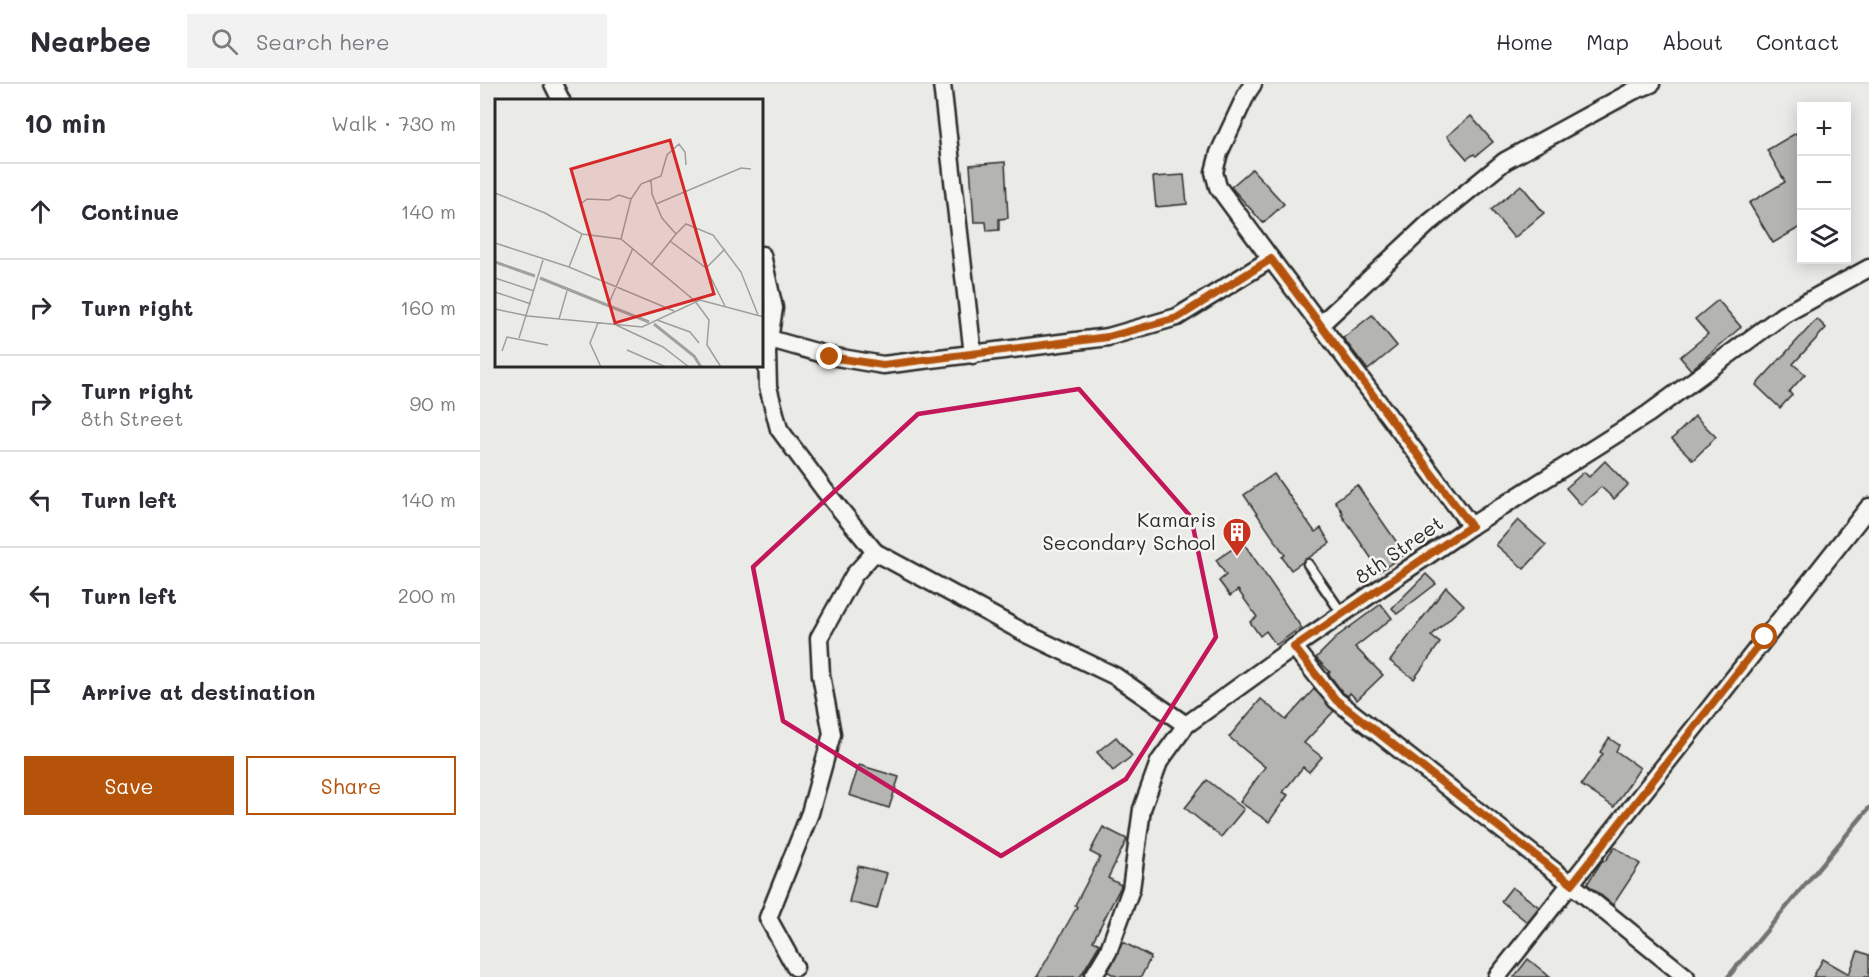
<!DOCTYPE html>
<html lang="en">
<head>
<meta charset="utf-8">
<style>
  :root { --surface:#fff; --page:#f2f2f3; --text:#2b2b33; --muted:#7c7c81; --line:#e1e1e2; --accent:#b45309 }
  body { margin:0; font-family:Mali,sans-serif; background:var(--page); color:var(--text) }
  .controls { position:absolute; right:18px; top:18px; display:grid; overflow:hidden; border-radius:0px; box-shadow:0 3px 15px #0003 }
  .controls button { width:54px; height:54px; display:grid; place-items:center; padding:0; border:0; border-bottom:2px solid var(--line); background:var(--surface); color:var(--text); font:30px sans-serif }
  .stop { position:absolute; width:18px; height:18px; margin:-14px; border:4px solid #b45309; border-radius:50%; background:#fff }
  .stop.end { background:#b45309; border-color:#fff; box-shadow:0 2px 6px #0008 }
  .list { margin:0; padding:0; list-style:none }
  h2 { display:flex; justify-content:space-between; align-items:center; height:78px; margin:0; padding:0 24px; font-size:26px }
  h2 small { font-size:20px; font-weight:400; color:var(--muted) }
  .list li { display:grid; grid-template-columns:39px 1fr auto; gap:18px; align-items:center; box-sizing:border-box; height:96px; padding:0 24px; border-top:2px solid var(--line) }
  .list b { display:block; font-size:22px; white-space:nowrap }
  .list p { margin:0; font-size:20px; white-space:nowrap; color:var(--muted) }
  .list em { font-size:20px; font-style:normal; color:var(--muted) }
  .actions { display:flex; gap:12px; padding:18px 24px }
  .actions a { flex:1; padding:14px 0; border:2px solid var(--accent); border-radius:0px; text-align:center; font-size:21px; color:var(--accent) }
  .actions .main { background:var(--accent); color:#fff }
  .icon { flex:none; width:33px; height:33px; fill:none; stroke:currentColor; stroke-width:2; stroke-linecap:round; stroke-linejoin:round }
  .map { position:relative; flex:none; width:1389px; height:893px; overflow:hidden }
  header { display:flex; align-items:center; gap:36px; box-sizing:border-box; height:84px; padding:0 30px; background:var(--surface); border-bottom:2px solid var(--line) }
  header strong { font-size:28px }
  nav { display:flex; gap:33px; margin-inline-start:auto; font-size:21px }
  .search { width:420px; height:54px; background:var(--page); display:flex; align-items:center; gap:15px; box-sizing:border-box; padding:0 21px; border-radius:0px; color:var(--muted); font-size:22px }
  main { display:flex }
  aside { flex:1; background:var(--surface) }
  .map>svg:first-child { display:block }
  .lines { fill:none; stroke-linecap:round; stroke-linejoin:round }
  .stream { stroke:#727270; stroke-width:4.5 }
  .building { fill:#b4b4b1; stroke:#2b2b2b; stroke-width:1.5 }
  .lane-casing { stroke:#2b2b2b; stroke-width:13 }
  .street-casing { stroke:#2b2b2b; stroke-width:21 }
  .lane { stroke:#f6f6f2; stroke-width:8 }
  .street { stroke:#f6f6f2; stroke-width:16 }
  .route { stroke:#b45309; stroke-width:8 }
  .marked { fill:none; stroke:#c2185b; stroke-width:4.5; stroke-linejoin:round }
  .labels { text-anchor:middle; stroke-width:5; stroke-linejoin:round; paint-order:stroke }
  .poi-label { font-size:20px; fill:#2b2b2b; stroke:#f6f6f2; text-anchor:end }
  .street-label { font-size:20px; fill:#2b2b2b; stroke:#f6f6f2 }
  .inset-river { fill:none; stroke:#a1a19e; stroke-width:3 }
  .inset-road { fill:none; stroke:#9e9e9b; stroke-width:1.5 }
  .view { fill:#d62828; fill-opacity:0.15; stroke:#d62828; stroke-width:3 }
  .inset-edge { fill:none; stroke:#2b2b2b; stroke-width:3 }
</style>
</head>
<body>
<header>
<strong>Nearbee</strong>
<div class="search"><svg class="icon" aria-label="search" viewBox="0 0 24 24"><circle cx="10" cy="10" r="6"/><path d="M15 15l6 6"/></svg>Search here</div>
<nav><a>Home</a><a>Map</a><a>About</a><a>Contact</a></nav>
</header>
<main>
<aside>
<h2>10 min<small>Walk · 730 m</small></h2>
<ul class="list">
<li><svg class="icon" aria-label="ahead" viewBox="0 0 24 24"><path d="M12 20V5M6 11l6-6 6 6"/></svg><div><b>Continue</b></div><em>140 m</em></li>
<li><svg class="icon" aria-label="right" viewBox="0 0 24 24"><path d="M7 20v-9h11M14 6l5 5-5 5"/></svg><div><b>Turn right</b></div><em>160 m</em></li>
<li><svg class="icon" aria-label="right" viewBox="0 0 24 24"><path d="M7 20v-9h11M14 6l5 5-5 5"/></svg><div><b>Turn right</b><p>8th Street</p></div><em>90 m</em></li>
<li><svg class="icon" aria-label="left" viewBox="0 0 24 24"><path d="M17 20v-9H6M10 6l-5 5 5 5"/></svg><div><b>Turn left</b></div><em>140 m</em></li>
<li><svg class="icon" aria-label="left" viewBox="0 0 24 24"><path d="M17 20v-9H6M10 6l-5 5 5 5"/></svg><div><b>Turn left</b></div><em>200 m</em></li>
<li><svg class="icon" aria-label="arrive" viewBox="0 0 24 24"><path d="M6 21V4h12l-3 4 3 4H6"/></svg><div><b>Arrive at destination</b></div></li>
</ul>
<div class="actions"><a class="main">Save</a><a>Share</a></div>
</aside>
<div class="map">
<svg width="1389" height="893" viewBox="0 0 1389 893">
  <rect width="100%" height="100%" fill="#eaeae6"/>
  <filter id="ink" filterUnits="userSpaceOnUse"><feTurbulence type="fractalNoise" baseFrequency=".0167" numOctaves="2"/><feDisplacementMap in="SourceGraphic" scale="12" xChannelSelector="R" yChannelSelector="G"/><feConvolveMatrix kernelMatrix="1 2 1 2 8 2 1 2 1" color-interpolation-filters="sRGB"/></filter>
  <g filter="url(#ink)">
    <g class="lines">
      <!-- stream -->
      <path class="stream" d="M 1248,893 L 1389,724"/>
    </g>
    <!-- building -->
    <g class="building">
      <path d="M 991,32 L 1013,58 L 996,72 L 994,70 L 987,75 L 967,52 Z"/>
      <path d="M 1316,49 L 1322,59 L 1322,142 L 1293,159 L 1269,119 L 1305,98 L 1287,66 Z"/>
      <path d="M 525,78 L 528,134 L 519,135 L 519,146 L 507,147 L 506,138 L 494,138 L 490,81 Z"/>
      <path d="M 772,85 L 804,120 L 783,139 L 751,103 Z"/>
      <path d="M 704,91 L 707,120 L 676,123 L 673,93 Z"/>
      <path d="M 1041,101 L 1064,129 L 1034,154 L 1011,126 Z"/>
      <path d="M 1238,216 L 1261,243 L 1211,286 L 1200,273 L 1228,250 L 1215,235 Z"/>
      <path d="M 892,231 L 917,262 L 888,286 L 863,254 Z"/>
      <path d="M 1337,235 L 1346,244 L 1313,280 L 1325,290 L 1309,308 L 1312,311 L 1300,324 L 1276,301 Z"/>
      <path d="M 1215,332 L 1236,353 L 1213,376 L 1192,355 Z"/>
      <path d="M 1125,377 L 1148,401 L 1134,415 L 1121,403 L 1101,421 L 1086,404 L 1104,388 L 1109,393 Z"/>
      <path d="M 794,390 L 835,448 L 841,444 L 850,459 L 811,486 L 802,473 L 805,471 L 764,411 Z"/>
      <path d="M 877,401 L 925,470 L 900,487 L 861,430 L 863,429 L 855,417 Z"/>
      <path d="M 1038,436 L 1066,461 L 1044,485 L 1016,461 Z"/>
      <path d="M 763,458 L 821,543 L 796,561 L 786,547 L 780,552 L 770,538 L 777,533 L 758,506 L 750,512 L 739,497 L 746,491 L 736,476 Z"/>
      <path d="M 946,490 L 956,500 L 917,530 L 912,524 Z"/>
      <path d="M 966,503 L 984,521 L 951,552 L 960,559 L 934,595 L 910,577 Z"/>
      <path d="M 901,520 L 912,534 L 875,563 L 903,591 L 877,616 L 870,609 L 868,612 L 863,609 L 848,589 L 850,588 L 836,574 L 859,551 Z"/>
      <path d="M 834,605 L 854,627 L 824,659 L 842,673 L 829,688 L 823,683 L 803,708 L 808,711 L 789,738 L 760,718 L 785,683 L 749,653 L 781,615 L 806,636 Z"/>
      <path d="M 636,653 L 652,672 L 633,687 L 617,668 Z"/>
      <path d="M 1129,654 L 1139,661 L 1136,667 L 1160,684 L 1134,723 L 1101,701 L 1123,670 L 1120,668 Z"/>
      <path d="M 379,681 L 419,693 L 409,724 L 369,711 Z"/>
      <path d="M 727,696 L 764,725 L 741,753 L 705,724 Z"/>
      <path d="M 623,743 L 647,755 L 628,794 L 641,801 L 641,802 L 613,857 L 620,860 L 618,863 L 600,893 L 557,893 L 597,823 L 595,821 L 620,773 L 610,768 Z"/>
      <path d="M 1135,763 L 1160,780 L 1133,821 L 1107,800 L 1122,777 L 1125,777 Z"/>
      <path d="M 378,782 L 407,789 L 397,825 L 369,818 Z"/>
      <path d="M 1032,803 L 1059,823 L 1047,838 L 1021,817 Z"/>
      <path d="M 643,858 L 671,873 L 661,893 L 638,893 L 628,888 Z"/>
      <path d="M 1378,867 L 1389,871 L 1389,893 L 1333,893 L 1343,875 L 1369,890 Z"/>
      <path d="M 1048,875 L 1070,893 L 1034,893 Z"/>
    </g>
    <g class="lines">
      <!-- lane casing -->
      <g class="lane-casing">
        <path id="lane" d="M 828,480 L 863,531"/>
      </g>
      <!-- street casing -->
      <g class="street-casing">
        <g id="street">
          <path d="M 73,0 L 81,16"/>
          <path d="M 462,0 L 493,271"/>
          <path d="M 773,0 L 767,9 L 739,69 L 734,88 L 738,103 L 791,175"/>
          <path d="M 282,171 L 294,224 L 287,268 L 288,303 L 299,345 L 345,407 L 395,468"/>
          <path d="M 840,241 L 949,139 L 1025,77 L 1153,7 L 1171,0"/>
          <path d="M 290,255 L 350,272 L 403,281 L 628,253 L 697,233 L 791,175 L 991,442"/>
          <path d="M 814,563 L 856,616 L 1091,800 L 1206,893"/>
          <path d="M 315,883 L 288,834 L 330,729 L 352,650 L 341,591 L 339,554 L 374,491 L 395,468 L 545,549 L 635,592 L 706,641"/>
          <path d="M 613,893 L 628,868 L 651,805 L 662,725 L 679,678 L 706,641 L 814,563 L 991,442 L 1168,330 L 1303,231 L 1389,184"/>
          <path d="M 1017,893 L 1389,423"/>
        </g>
      </g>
      <!-- lane -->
      <use href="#lane" class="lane"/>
      <!-- street -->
      <use href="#street" class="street"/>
    </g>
  </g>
  <g class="lines" filter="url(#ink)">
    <!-- route -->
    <path class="route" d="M 350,273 L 403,281 L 628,253 L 697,234 L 791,175 L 991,442 L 814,563 L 856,616 L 1092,800 L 1285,553"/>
  </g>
  <!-- marked area -->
  <path class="marked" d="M 599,305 L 711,433 L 736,553 L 646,695 L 521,772 L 303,637 L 273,483 L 438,330 Z"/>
  <!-- icons -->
  <defs>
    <g id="building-pin" transform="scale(1.5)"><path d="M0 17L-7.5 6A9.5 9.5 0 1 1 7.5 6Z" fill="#c8321e" stroke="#f6f6f2"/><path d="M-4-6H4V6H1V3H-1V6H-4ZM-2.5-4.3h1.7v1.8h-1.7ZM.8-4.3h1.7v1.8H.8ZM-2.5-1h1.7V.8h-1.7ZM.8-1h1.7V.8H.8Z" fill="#fff"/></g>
  </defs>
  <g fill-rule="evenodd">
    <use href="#building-pin" x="757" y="448"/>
  </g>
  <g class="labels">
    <!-- poi labels -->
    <g class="poi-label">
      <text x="736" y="443">Kamaris<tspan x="736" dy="23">Secondary School</tspan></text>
    </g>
    <!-- street labels -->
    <g class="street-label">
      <text transform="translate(919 466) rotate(-35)" y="7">8th Street</text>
    </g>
  </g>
  <!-- overview -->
  <g transform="translate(15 15)">
    <rect width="268" height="268" fill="#eaeae6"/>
    <path class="inset-river" d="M 0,163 L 40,177M 45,179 L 154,223M 159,225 L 199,257 L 206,268"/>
    <path class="inset-road" d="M 156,81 L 157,95 L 167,119 L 181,135 L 157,165M 0,94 L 50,114 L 87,135 L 126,140 L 200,202 L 214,221 L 212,246 L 226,268M 136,100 L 146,85 L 166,77 L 172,56 L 184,45 L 190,53 L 191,66M 87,104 L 92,100 L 114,101 L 124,96 L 136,100 L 126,140M 161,105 L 246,69 L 256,70M 181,135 L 191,125 L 218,136 L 246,173 L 263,216M 175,142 L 211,169 L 230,207M 0,144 L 74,168 L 179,212M 74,168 L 87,135M 211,169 L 230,150M 0,179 L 39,192M 0,193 L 36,205M 114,204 L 138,149M 0,210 L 33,217 L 147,228 L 205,201 L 269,218M 64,220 L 72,192M 162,221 L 195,233 L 204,244M 103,224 L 95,244 L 106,268M 121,226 L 168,248 L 194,268M 24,239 L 48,161M 132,251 L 171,268M 7,252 L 12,238 L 53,246"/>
    <path class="view" d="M 175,41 L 219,195 L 120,224 L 76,70 Z"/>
    <rect width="268" height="268" class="inset-edge"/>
  </g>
</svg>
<div class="controls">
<button>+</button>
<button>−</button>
<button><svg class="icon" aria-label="layers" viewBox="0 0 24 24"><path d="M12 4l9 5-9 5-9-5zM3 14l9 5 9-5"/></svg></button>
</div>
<div class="stop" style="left:1285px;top:553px"></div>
<div class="stop end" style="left:350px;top:273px"></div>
</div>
</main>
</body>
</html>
